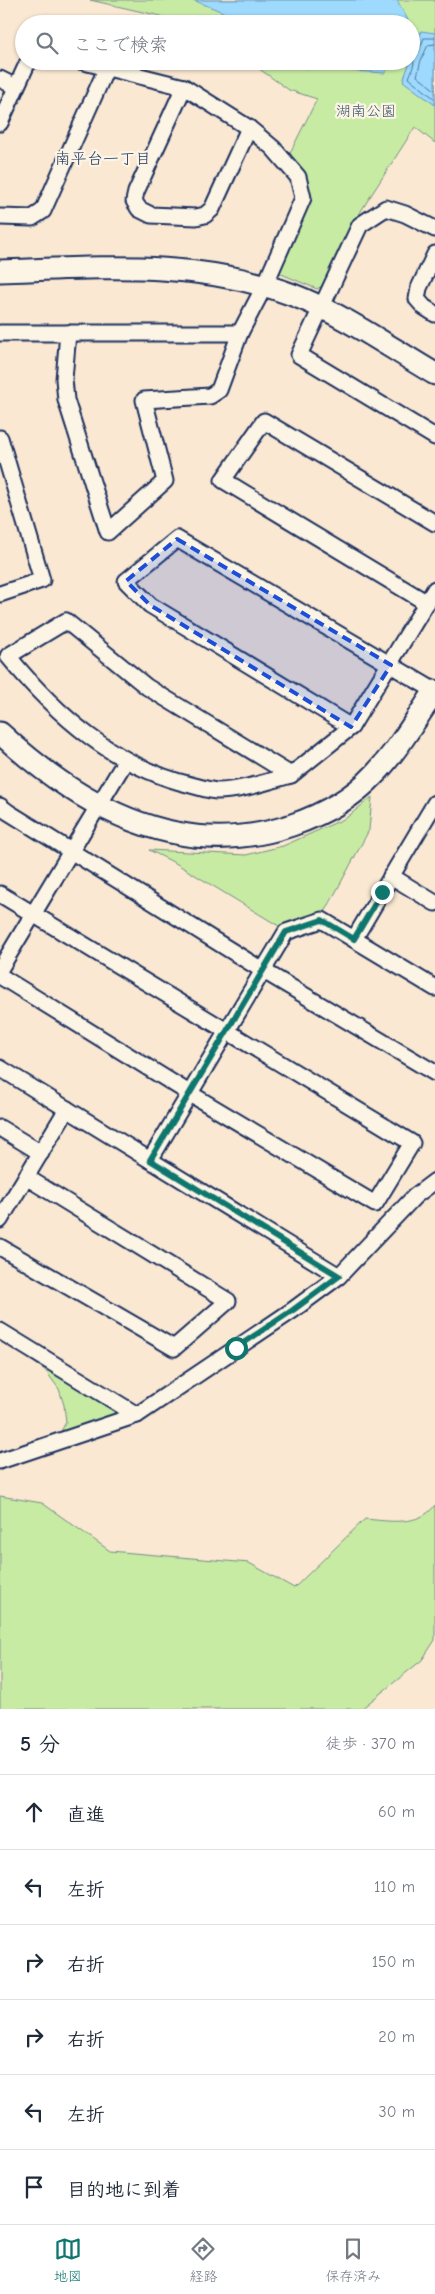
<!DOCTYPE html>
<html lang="ja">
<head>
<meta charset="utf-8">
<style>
  :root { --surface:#fff; --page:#f2f2f3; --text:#1f2937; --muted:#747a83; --line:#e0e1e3; --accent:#0f766e }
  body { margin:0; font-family:"Comic Neue","Klee One",sans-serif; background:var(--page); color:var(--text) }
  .stop { position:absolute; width:15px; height:15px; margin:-11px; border:4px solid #0f766e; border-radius:50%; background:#fff }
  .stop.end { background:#0f766e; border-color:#fff; box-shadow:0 1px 5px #0008 }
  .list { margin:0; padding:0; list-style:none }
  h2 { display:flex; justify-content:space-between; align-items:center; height:65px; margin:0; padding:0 20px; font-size:21px }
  h2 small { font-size:16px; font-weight:400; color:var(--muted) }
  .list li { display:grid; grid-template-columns:32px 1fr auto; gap:15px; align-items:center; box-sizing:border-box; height:75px; padding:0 20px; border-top:1px solid var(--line) }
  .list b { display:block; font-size:19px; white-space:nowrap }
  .list em { font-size:16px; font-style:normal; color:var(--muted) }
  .icon { flex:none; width:28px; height:28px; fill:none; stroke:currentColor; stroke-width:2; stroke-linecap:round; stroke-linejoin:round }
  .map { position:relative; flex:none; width:435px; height:1709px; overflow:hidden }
  .search { position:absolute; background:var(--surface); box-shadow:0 1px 4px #0004; left:15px; right:15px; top:15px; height:55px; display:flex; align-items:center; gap:12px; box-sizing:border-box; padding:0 18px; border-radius:28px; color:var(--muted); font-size:19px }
  .sheet { height:515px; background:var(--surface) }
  nav { display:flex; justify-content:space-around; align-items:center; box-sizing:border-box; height:70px; border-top:1px solid var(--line); background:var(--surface); font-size:14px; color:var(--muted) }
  nav a { display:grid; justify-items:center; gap:2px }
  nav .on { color:var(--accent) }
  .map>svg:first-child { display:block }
  .green { fill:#c8eba4; stroke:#728d81 }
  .water { fill:#9ddafe; stroke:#6996be }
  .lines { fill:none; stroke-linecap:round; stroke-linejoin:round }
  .shore { stroke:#4f739e; stroke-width:1 }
  .street-casing { stroke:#1b2f5e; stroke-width:19 }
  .secondary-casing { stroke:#1b2f5e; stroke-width:25 }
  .street { stroke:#fcf5e5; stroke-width:15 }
  .secondary { stroke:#fcf5e5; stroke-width:21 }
  .route { stroke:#0f766e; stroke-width:6 }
  .marked { fill:#1d4ed8; fill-opacity:0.2; stroke:#1d4ed8; stroke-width:4; stroke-dasharray:10 6; stroke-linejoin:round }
  .labels { text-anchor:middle; stroke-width:4.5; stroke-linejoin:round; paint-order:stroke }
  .park-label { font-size:15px; fill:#3e556c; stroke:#fcf5e5 }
  .neighbourhood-label { font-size:16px; fill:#1b2f5e; stroke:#fcf5e5 }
</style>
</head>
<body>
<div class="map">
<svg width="435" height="1709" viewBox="0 0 435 1709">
  <rect width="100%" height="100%" fill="#fae8d2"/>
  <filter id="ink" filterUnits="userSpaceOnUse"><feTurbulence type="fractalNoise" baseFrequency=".02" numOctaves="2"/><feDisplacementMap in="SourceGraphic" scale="10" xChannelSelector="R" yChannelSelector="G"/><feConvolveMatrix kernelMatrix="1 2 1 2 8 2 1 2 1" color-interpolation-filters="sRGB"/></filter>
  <g filter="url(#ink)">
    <!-- green -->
    <g class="green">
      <path d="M 90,0 L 435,0 L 435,143 L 415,127 L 350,228 L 322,286 L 317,289 L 279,273 L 299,222 L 300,173 L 290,153 L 317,99 L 289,90 L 248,61 L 411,61 L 411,24 L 183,24 L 165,17 Z"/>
      <path d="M 372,797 L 369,830 L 323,916 L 282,928 L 177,864 L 149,850 L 246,855 L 283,846 L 346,818 Z"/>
      <path d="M 20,1353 L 131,1414 L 58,1437 L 66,1422 L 64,1405 L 59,1389 L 45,1370 Z"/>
      <path d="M 0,1496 L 42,1503 L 110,1551 L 249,1563 L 294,1588 L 365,1519 C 388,1521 420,1527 435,1505 L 435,1640 L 422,1660 L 361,1709 L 0,1709 Z"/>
    </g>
    <!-- water -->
    <g class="water">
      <path d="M 193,0 L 397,0 L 409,22 L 236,24 L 223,12 Z"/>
      <path d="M 421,31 L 435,33 L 435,105 L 403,81 Z"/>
      <path d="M 280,61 L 391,61 L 385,73 L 290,67 Z"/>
    </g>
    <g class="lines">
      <!-- shore -->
      <g class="shore">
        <path d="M 435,38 L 424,38 L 418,53 L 413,58 L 414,64 L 409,78 L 435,99"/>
        <path d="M 435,44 L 428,45 L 421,60 L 417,76 L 435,90"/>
        <path d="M 291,61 L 381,68 L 385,61"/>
      </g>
      <!-- street casing -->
      <g class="street-casing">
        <g id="street">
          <path d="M 0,79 L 16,87"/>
          <path d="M 184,87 L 136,192 L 134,201 L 139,209 L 151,215 L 196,217 L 205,215 L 212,209 L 249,128"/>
          <path d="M 0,123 L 27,64 L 31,61"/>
          <path d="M 0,217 L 32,218 L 43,211 L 107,67"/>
          <path d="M 435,229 L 405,214 L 386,208 L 360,225 L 299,355 L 435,437"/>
          <path d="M 435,254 L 419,288 L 417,299 L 424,307 L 435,314"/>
          <path d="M 0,333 L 240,333 L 265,285 L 303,198 L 298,177 L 273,148 L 249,128 L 184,87 L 80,61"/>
          <path d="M 68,333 L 64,379 L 66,400 L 108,532 L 165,481 L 144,400 L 210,396 L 219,390 L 240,333"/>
          <path d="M 0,438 L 42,580 L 0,594"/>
          <path d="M 427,603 L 223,480 L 264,421 L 435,523"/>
          <path d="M 66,621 L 147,687 L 291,775 C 268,781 241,791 217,791 C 208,790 199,787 191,785 C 115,767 56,715 8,656 Z"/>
          <path d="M 351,727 L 150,605 L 126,581 L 177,539 L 435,691"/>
          <path d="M 291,775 L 351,727 L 435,589"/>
          <path d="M 0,806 L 8,812 L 262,970 L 435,1073"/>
          <path d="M 391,876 L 435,903"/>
          <path d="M 0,894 L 412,1143 L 375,1204 L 189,1093 L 0,976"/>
          <path d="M 354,939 L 435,803"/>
          <path d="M 0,969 L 126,760"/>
          <path d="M 0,1068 L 339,1276"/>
          <path d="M 0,1128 L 41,1153"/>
          <path d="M 150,1160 L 286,932 L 322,920 L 435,988"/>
          <path d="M 0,1220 L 67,1109"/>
          <path d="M 0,1247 L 174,1348 L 228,1301 L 26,1177"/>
          <path d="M 0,1331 L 137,1415"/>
          <path d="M 0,1461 L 137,1415 L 293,1310 L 339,1276 L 415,1196 L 435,1181"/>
        </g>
      </g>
      <!-- secondary casing -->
      <g class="secondary-casing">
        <g id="secondary">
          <path d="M 0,271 C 98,268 199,259 293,295 C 343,314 389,347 435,374"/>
          <path d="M 0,733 C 81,808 181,863 292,825 C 324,814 352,799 375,774 C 398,750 416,719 435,691"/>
        </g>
      </g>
      <!-- street -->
      <use href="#street" class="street"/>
      <!-- secondary -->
      <use href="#secondary" class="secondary"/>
    </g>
  </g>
  <g class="lines" filter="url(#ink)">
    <!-- route -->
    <path class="route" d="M 236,1348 L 293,1310 L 339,1276 L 150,1160 L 286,932 L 322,920 L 354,939 L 382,892"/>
  </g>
  <!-- marked area -->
  <path class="marked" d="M 177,539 L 391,665 L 351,727 L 150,605 L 126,581 Z"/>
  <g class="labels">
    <!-- park labels -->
    <g class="park-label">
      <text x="366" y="116">湖南公園</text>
    </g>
    <!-- neighbourhood labels -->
    <g class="neighbourhood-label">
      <text x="103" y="164">南平台一丁目</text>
    </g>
  </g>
</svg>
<div class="stop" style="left:236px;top:1348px"></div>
<div class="stop end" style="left:382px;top:892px"></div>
<div class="search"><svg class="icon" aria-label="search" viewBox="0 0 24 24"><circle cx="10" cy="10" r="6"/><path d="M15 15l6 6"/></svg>ここで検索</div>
</div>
<section class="sheet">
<h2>5 分<small>徒歩 · 370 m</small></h2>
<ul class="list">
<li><svg class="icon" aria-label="ahead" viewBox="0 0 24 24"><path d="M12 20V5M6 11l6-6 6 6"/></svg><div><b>直進</b></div><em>60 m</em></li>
<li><svg class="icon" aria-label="left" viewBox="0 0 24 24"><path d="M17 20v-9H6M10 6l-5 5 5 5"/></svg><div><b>左折</b></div><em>110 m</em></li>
<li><svg class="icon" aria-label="right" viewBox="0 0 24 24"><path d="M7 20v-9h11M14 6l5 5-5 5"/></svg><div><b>右折</b></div><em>150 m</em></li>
<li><svg class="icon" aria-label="right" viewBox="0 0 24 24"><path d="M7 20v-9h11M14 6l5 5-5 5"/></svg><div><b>右折</b></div><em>20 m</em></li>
<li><svg class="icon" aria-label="left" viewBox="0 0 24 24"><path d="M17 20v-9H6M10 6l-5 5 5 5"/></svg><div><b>左折</b></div><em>30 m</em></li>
<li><svg class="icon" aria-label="arrive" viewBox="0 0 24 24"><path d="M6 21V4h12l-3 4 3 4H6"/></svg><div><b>目的地に到着</b></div></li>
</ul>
</section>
<nav>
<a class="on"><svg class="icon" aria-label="map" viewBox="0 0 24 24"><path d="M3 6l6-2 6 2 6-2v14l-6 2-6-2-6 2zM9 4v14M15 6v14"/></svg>地図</a>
<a><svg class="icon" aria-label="directions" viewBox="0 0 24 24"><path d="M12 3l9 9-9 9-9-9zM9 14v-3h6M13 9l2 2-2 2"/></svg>経路</a>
<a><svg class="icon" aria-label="saved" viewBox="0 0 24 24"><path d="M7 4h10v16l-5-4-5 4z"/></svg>保存済み</a>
</nav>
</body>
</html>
